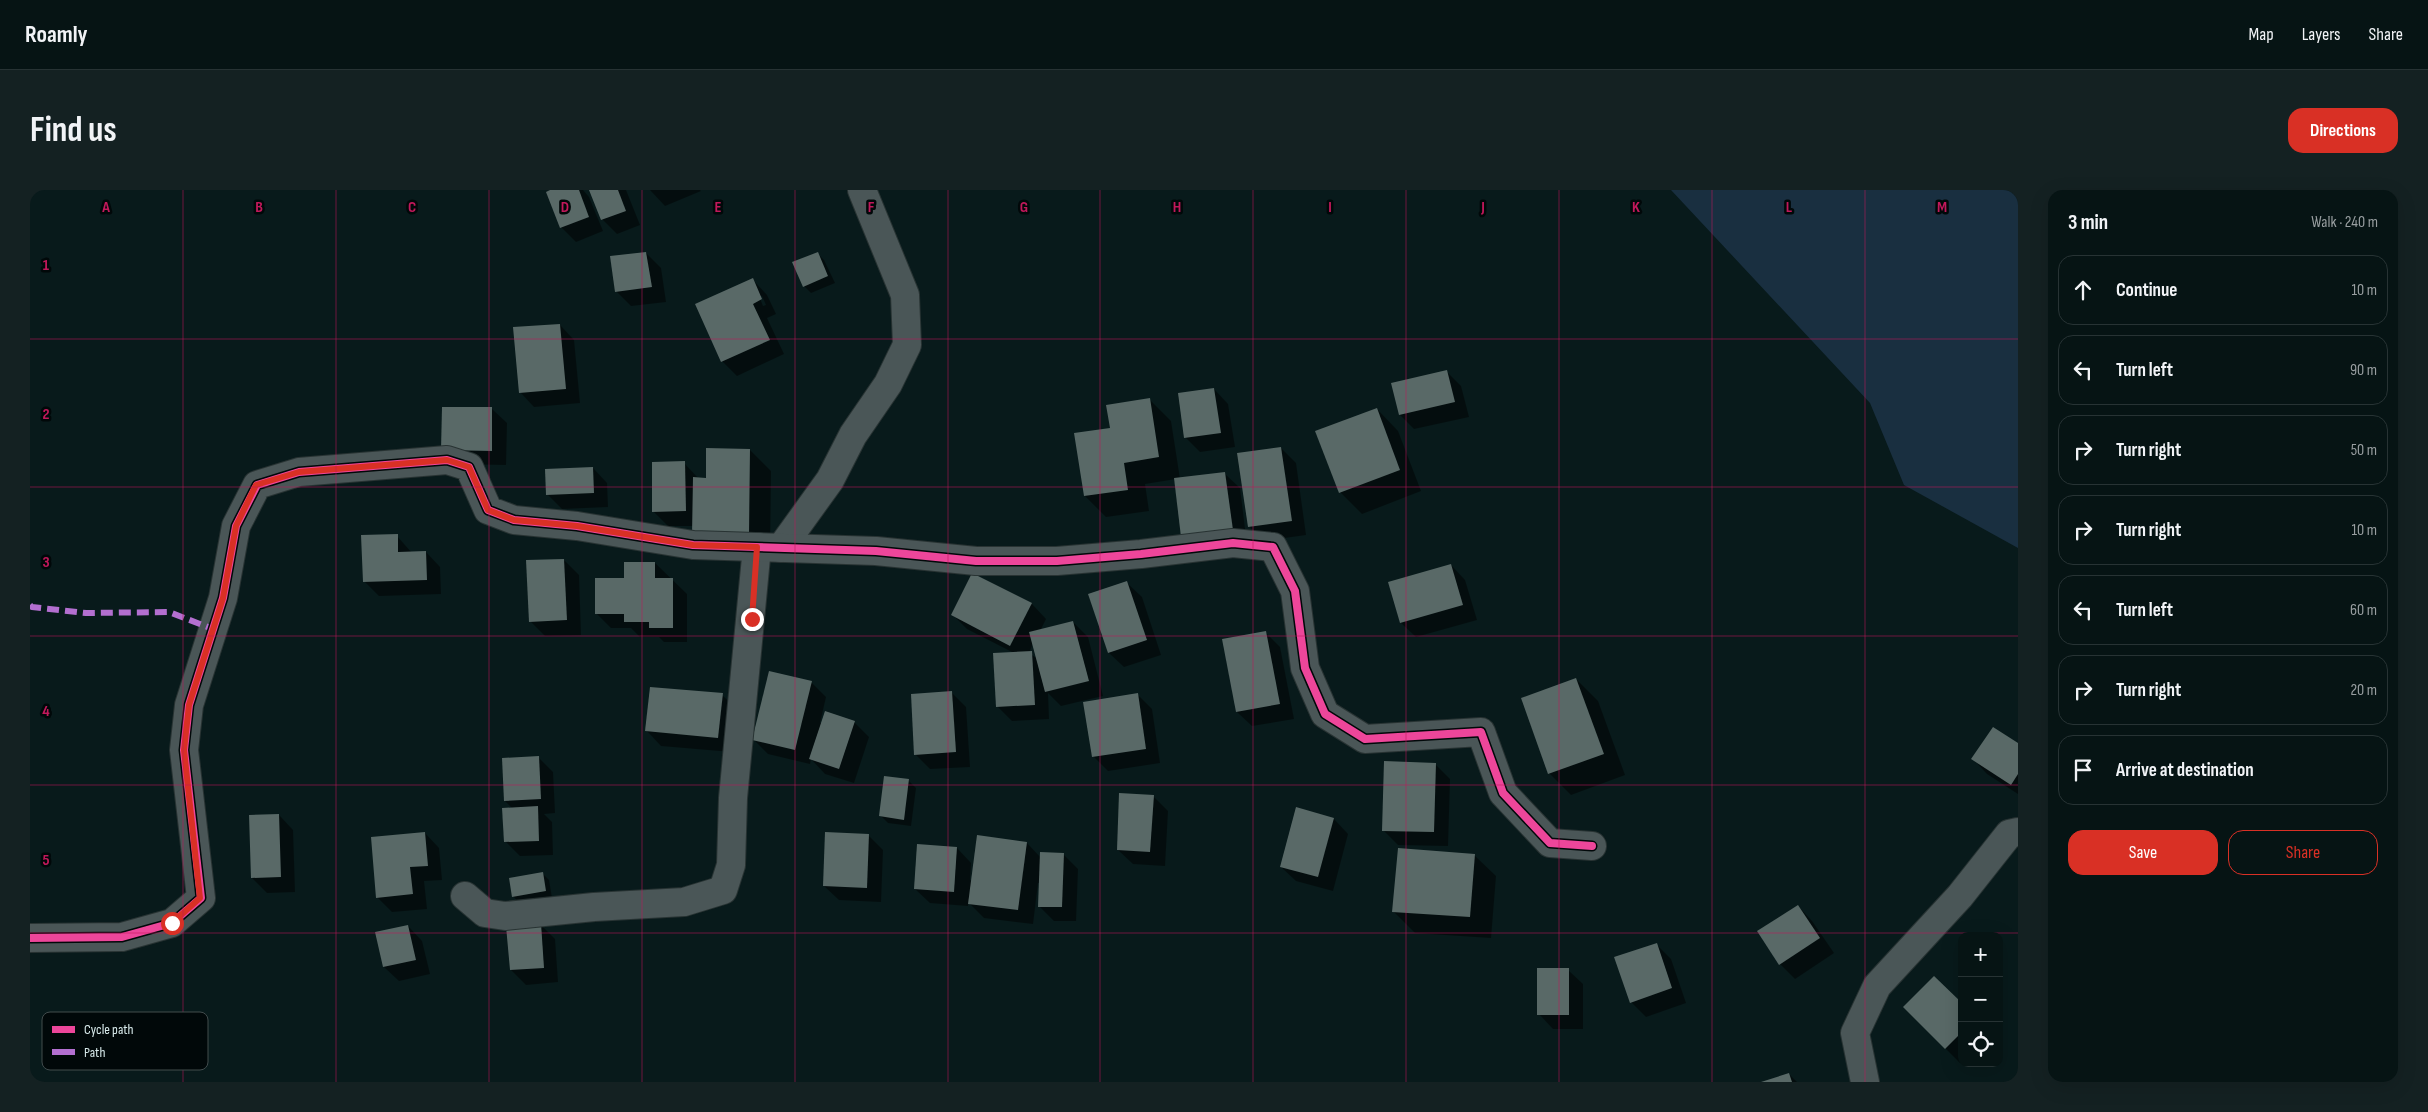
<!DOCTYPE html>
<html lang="en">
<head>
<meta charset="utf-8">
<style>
  :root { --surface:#061414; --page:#142122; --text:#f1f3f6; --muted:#989ea0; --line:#273334; --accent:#d93025 }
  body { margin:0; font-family:"Sofia Sans Condensed",sans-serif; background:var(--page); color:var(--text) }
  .controls { position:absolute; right:15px; bottom:15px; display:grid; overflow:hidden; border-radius:10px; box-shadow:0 5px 20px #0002 }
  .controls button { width:45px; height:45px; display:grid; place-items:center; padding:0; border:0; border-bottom:1px solid var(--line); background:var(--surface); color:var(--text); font:25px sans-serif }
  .stop { position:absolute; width:15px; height:15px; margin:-11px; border:4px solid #d93025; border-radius:50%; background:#fff }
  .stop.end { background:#d93025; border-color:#fff; box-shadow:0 1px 5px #0008 }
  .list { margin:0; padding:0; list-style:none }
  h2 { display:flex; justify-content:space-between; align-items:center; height:65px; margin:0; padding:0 20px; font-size:21px }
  h2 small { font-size:16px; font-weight:400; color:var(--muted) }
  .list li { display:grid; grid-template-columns:32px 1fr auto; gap:15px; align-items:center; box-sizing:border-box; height:70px; margin:0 10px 10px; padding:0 10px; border:1px solid var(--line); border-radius:15px }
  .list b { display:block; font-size:19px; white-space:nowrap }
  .list em { font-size:16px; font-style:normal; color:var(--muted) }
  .actions { display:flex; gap:10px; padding:15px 20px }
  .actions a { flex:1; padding:11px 0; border:1px solid var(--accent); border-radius:15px; text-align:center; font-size:18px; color:var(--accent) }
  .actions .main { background:var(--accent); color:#fff }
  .icon { flex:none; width:28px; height:28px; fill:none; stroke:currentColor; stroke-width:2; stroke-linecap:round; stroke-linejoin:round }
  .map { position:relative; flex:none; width:1988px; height:892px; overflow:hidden; border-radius:15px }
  header { display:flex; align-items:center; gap:30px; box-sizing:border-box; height:70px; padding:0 25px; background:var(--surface); border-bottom:1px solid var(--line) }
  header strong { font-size:24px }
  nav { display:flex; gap:28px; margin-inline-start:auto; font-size:18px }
  .intro { display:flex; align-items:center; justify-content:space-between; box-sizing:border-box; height:120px; padding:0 30px }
  h1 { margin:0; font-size:35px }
  .button { padding:12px 22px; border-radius:15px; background:var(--accent); color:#fff; font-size:18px; font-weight:700 }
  main { display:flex; gap:30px; padding:0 30px }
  aside { flex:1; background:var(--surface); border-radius:15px; box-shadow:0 5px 20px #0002 }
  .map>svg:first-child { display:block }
  .water { fill:#192f40 }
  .shadow { fill:#0007; fill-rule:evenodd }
  .building { fill:#596967 }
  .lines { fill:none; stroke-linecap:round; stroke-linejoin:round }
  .minor-casing { stroke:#283333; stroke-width:30 }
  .minor { stroke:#4a5657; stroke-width:28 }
  .quiet { stroke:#b36fd0; stroke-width:6; stroke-dasharray:12 6; stroke-linecap:butt }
  .cycleway-casing { stroke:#010809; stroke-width:11 }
  .cycleway { stroke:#ed469a; stroke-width:8 }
  .route { stroke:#d93025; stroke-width:6 }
  .grid { fill:none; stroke:#c2185b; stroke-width:1; stroke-opacity:0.55 }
  .key { fill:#010809; stroke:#424c4d; stroke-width:1 }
  .key-label { font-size:14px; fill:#d8eaeb }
  .grid-label { font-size:16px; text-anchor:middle; font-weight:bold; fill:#c2185b; stroke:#010809; stroke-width:5; stroke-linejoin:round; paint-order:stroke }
</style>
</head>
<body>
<header>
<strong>Roamly</strong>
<nav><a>Map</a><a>Layers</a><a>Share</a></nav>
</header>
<div class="intro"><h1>Find us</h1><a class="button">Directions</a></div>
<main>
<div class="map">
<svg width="1988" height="892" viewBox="0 0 1988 892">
  <rect width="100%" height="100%" fill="#081a1b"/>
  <!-- water -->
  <path class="water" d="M 1641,0 L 1988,0 L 1988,358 L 1874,295 L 1840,213 Z"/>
  <!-- shadow -->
  <g class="shadow">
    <path d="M 524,0 L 553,0 L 559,7 L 573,41 L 546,52 L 531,37 Z"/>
    <path d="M 561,0 L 596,0 L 610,35 L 587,44 L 572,29 Z"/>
    <path d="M 620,0 L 670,0 L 671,1 L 635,16 Z"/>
    <path d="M 616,63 L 631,78 L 636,112 L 601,116 L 586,101 Z"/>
    <path d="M 787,63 L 794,70 L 805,93 L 781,103 L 774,96 Z"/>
    <path d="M 723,90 L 737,105 L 746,124 L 737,128 L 754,164 L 707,186 L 692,171 ZM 729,106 L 732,106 L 736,115 L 733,116 Z"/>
    <path d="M 530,135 L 544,150 L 550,213 L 504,217 L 490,202 Z"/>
    <path d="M 1416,181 L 1431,196 L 1439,227 L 1384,239 L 1370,225 Z"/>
    <path d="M 1184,199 L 1198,214 L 1205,257 L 1170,262 L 1156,248 Z"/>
    <path d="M 1120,210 L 1141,231 L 1150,289 L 1195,284 L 1210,298 L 1217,355 L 1146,289 L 1115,294 L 1119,321 L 1076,327 L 1055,306 L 1081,239 Z"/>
    <path d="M 462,219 L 477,233 L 476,275 L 427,274 L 413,260 Z"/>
    <path d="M 1347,219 L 1368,241 L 1391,301 L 1332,324 L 1310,302 Z"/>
    <path d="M 1251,258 L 1266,273 L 1276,345 L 1233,351 L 1219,336 Z"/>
    <path d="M 720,260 L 741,281 L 740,366 L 664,336 L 638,336 L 623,321 L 654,273 L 669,289 L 677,289 Z"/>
    <path d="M 563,278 L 577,293 L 578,317 L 532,319 L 517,304 Z"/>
    <path d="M 367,346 L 382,363 L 396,362 L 410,377 L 411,404 L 349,406 L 334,391 Z"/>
    <path d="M 534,370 L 549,385 L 551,445 L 515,446 L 500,431 Z"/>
    <path d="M 625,373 L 657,404 L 657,452 L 634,452 L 629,447 L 610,447 L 601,438 L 581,438 L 566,423 L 595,389 Z"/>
    <path d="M 1421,375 L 1435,390 L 1447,430 L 1386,447 L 1371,433 L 1359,393 Z"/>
    <path d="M 943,385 L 1002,414 L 1016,429 L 1010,441 L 1043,432 L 1058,447 L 1073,506 L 1031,516 L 1018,503 L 1019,529 L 982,531 L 967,516 L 984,463 L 937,439 L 922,424 ZM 1003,453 L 1008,469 L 999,463 Z"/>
    <path d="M 1097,393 L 1112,407 L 1131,465 L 1094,477 L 1079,463 L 1060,405 Z"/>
    <path d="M 1235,442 L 1250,457 L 1264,529 L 1222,536 L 1207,522 Z"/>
    <path d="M 740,482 L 782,493 L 796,507 L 790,533 L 824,532 L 839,547 L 824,593 L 795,584 L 781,569 L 780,574 L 738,564 L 723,549 Z"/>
    <path d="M 1546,489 L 1568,511 L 1595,585 L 1541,605 L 1519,583 Z"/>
    <path d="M 922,503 L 936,517 L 940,577 L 900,579 L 885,564 Z"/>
    <path d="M 692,505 L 707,519 L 702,562 L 631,556 L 617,541 Z"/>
    <path d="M 1108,505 L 1122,519 L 1130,573 L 1078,581 L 1063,566 Z"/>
    <path d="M 1988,555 L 1988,604 L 1957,584 L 1943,569 Z"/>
    <path d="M 508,567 L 523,582 L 525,623 L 514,624 L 522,632 L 523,665 L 490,666 L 475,651 L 483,619 L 475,611 Z"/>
    <path d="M 1405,574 L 1420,589 L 1418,656 L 1368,655 L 1353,640 Z"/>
    <path d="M 878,590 L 886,598 L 881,636 L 858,633 L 851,626 Z"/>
    <path d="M 1123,606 L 1138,621 L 1135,676 L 1103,674 L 1088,660 Z"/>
    <path d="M 249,625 L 263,640 L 265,702 L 237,703 L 222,688 Z"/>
    <path d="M 1304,629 L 1318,644 L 1303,701 L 1266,691 L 1251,677 Z"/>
    <path d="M 395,643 L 409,658 L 412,690 L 394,691 L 397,719 L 362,722 L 347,707 Z"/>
    <path d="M 838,645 L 853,660 L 851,712 L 809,710 L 794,696 Z"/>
    <path d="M 997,653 L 1011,668 L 1033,664 L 1048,679 L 1046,731 L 1024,731 L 1009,716 L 1010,693 L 1008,693 L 1003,734 L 954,728 L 938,712 L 938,716 L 900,713 L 885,699 L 927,658 L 941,673 L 940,690 L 942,691 Z"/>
    <path d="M 1444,665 L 1466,686 L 1461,748 L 1385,743 L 1364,722 Z"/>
    <path d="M 512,683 L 519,690 L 522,708 L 490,714 L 483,706 Z"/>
    <path d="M 1768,716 L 1782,731 L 1804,763 L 1765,789 L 1750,774 Z"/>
    <path d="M 510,734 L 525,749 L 528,792 L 496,795 L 481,780 Z"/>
    <path d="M 378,736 L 392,751 L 400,784 L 369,791 L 354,777 Z"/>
    <path d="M 1626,754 L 1641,769 L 1656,813 L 1616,827 L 1601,812 Z"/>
    <path d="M 1538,780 L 1553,794 L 1553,839 L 1523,839 L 1509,824 Z"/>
    <path d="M 1932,814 L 1932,871 L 1930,873 L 1874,817 Z"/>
    <path d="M 1759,884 L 1767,892 L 1734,892 Z"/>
  </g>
  <!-- building -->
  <g class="building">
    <path d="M 520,0 L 549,0 L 559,27 L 530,38 L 516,2 Z"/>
    <path d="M 559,0 L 588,0 L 596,21 L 571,30 Z"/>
    <path d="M 616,62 L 622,97 L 585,102 L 580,66 Z"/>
    <path d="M 788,62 L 798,86 L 773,97 L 762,72 Z"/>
    <path d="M 723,88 L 732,109 L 723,114 L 740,150 L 691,172 L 665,114 Z"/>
    <path d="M 530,134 L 536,199 L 489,203 L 483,137 Z"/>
    <path d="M 1417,180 L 1425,212 L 1369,225 L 1361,193 Z"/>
    <path d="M 1184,198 L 1191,243 L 1154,248 L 1148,203 Z"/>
    <path d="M 1120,208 L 1129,267 L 1094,273 L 1098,300 L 1054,306 L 1044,243 L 1080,238 L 1076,215 Z"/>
    <path d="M 412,217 L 462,217 L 462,261 L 411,260 Z"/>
    <path d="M 1347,218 L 1370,280 L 1309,303 L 1285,241 Z"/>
    <path d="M 1251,257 L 1262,331 L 1218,337 L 1207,263 Z"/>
    <path d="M 676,258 L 720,259 L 719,345 L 662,345 L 663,287 L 676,288 Z"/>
    <path d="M 655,271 L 656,321 L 622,322 L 622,272 Z"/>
    <path d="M 563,277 L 564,303 L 516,305 L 515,279 Z"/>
    <path d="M 1195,282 L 1203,340 L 1151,347 L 1144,288 Z"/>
    <path d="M 368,344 L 368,362 L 396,361 L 397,390 L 333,392 L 331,345 Z"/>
    <path d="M 534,369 L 537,430 L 499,432 L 496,370 Z"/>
    <path d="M 594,372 L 625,372 L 625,388 L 643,388 L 643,438 L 619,438 L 619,432 L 594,432 L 594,424 L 565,424 L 565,388 L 594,388 Z"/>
    <path d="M 1421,374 L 1433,415 L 1370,433 L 1358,392 Z"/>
    <path d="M 942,383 L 1002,413 L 980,456 L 921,425 Z"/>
    <path d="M 1097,391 L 1117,450 L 1078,463 L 1058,404 Z"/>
    <path d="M 1043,431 L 1059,491 L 1015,502 L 999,442 Z"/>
    <path d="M 1236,441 L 1250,514 L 1206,522 L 1192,449 Z"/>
    <path d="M 1002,461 L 1005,515 L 966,517 L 963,463 Z"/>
    <path d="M 739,481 L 782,491 L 765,560 L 722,550 Z"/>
    <path d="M 1546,488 L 1574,564 L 1518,584 L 1491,508 Z"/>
    <path d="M 620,497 L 693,503 L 688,548 L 615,541 Z"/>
    <path d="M 922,501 L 926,562 L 884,565 L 881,504 Z"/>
    <path d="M 1108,503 L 1116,559 L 1062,567 L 1053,512 Z"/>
    <path d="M 795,521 L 825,531 L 809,579 L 779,569 Z"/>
    <path d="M 1963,537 L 1988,553 L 1988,584 L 1981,595 L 1941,569 Z"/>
    <path d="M 509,566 L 511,609 L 474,611 L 472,568 Z"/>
    <path d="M 1354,571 L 1406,573 L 1404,642 L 1352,641 Z"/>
    <path d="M 854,586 L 879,589 L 874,630 L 849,626 Z"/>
    <path d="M 1089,603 L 1124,605 L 1120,662 L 1087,660 Z"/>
    <path d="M 508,616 L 509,651 L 474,652 L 472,618 Z"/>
    <path d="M 1266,617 L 1304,628 L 1288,687 L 1250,677 Z"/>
    <path d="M 249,624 L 251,687 L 221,688 L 219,625 Z"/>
    <path d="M 395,642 L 398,676 L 380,677 L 383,704 L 346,708 L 341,647 Z"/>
    <path d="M 795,642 L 839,644 L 837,698 L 793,696 Z"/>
    <path d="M 947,645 L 997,652 L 988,720 L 938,714 Z"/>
    <path d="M 887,654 L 927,657 L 924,702 L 884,699 Z"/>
    <path d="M 1368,658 L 1445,664 L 1440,727 L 1362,722 Z"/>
    <path d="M 1010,662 L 1034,663 L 1032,717 L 1008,717 Z"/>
    <path d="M 513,682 L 516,701 L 482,707 L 479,688 Z"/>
    <path d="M 1768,715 L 1790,748 L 1749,775 L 1727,741 Z"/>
    <path d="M 511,733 L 514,778 L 480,780 L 476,736 Z"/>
    <path d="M 378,735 L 386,770 L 353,777 L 345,742 Z"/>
    <path d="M 1627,753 L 1642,798 L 1600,813 L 1584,767 Z"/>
    <rect x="1507" y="778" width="32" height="47"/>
    <path d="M 1904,786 L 1932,813 L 1932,842 L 1915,859 L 1873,817 Z"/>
    <path d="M 1759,883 L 1762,892 L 1731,892 Z"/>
  </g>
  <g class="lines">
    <!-- minor casing -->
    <g class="minor-casing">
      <g id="minor">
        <path d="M 751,358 L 800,290 L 823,245 L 858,194 L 877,155 L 875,105 L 832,0"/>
        <path d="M 435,706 L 455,723 L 475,726 L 564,717 L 654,712 L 693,700 L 701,675 L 703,608 L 727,357"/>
        <path d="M 0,748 L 92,747 L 142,733 L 171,708 L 154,560 L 159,515 L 193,408 L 206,336 L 227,295 L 269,282 L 417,270 L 439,277 L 458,320 L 484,330 L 547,336 L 663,355 L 846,361 L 946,371 L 1027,371 L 1111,364 L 1203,353 L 1243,357 L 1265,401 L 1275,478 L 1295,524 L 1335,549 L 1451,542 L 1473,603 L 1520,653 L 1562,656"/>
        <path d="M 1835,892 L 1825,843 L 1847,796 L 1930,706 L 1979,644 L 1988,642"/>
      </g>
    </g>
    <!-- minor -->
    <use href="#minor" class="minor"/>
    <!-- quiet -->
    <path class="quiet" d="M 0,415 L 2,417 L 56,423 L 139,422 L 183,439"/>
    <!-- cycleway casing -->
    <g class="cycleway-casing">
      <path id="cycleway" d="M 0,748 L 92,747 L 142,733 L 171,708 L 154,560 L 159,515 L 193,408 L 206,336 L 227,295 L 269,282 L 417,270 L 439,277 L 458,320 L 484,330 L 547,336 L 663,355 L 846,361 L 946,371 L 1027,371 L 1111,364 L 1203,353 L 1243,357 L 1265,401 L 1275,478 L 1295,524 L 1335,549 L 1451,542 L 1473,603 L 1520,653 L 1562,656"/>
    </g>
    <!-- cycleway -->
    <use href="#cycleway" class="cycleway"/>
  </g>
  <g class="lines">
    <!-- route -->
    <path class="route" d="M 142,733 L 170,708 L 154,560 L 159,515 L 193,408 L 206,336 L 226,295 L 269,282 L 417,270 L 439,277 L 458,320 L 484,330 L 547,336 L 663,355 L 727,357 L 722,429"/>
  </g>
  <!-- grid -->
  <path class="grid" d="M 153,0 L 153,892M 306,0 L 306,892M 459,0 L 459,892M 612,0 L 612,892M 765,0 L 765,892M 918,0 L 918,892M 1070,0 L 1070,892M 1223,0 L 1223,892M 1376,0 L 1376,892M 1529,0 L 1529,892M 1682,0 L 1682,892M 1835,0 L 1835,892M 0,149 L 1988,149M 0,297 L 1988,297M 0,446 L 1988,446M 0,595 L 1988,595M 0,743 L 1988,743"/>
  <!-- legend -->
  <rect x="12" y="822" width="166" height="58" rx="8" class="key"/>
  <rect x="22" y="836" width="23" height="7" fill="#ed469a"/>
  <rect x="22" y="859" width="23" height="6" fill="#b36fd0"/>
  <g class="key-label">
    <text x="54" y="844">Cycle path</text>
    <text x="54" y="867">Path</text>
  </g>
  <g class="grid-label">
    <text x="76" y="22">A</text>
    <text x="229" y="22">B</text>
    <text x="382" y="22">C</text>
    <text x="535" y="22">D</text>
    <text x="688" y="22">E</text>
    <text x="841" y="22">F</text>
    <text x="994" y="22">G</text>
    <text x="1147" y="22">H</text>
    <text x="1300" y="22">I</text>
    <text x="1453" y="22">J</text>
    <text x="1606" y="22">K</text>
    <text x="1759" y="22">L</text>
    <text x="1912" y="22">M</text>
    <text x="16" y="80">1</text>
    <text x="16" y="229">2</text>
    <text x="16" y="377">3</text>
    <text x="16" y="526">4</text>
    <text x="16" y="675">5</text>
  </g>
</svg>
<div class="controls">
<button>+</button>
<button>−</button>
<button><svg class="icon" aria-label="locate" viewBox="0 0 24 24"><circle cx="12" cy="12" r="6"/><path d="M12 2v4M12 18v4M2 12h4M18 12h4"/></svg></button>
</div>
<div class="stop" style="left:142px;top:733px"></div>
<div class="stop end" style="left:722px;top:429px"></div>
</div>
<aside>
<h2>3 min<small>Walk · 240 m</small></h2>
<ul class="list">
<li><svg class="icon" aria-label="ahead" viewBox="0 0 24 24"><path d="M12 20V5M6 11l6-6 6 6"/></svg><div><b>Continue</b></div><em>10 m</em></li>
<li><svg class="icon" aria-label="left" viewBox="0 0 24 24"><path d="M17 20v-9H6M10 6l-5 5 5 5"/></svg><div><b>Turn left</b></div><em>90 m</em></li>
<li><svg class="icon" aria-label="right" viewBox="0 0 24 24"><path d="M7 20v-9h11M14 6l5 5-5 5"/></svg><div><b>Turn right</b></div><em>50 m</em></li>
<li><svg class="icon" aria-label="right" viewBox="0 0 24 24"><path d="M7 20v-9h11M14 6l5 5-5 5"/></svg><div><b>Turn right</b></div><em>10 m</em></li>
<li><svg class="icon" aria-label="left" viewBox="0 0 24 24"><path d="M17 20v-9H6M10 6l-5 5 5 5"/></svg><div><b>Turn left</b></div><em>60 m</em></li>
<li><svg class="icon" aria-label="right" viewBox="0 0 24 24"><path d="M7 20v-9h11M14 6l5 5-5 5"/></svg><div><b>Turn right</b></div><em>20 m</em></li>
<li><svg class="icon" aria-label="arrive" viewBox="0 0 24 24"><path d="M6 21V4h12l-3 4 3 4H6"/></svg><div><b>Arrive at destination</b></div></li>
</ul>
<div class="actions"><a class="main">Save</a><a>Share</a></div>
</aside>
</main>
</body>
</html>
